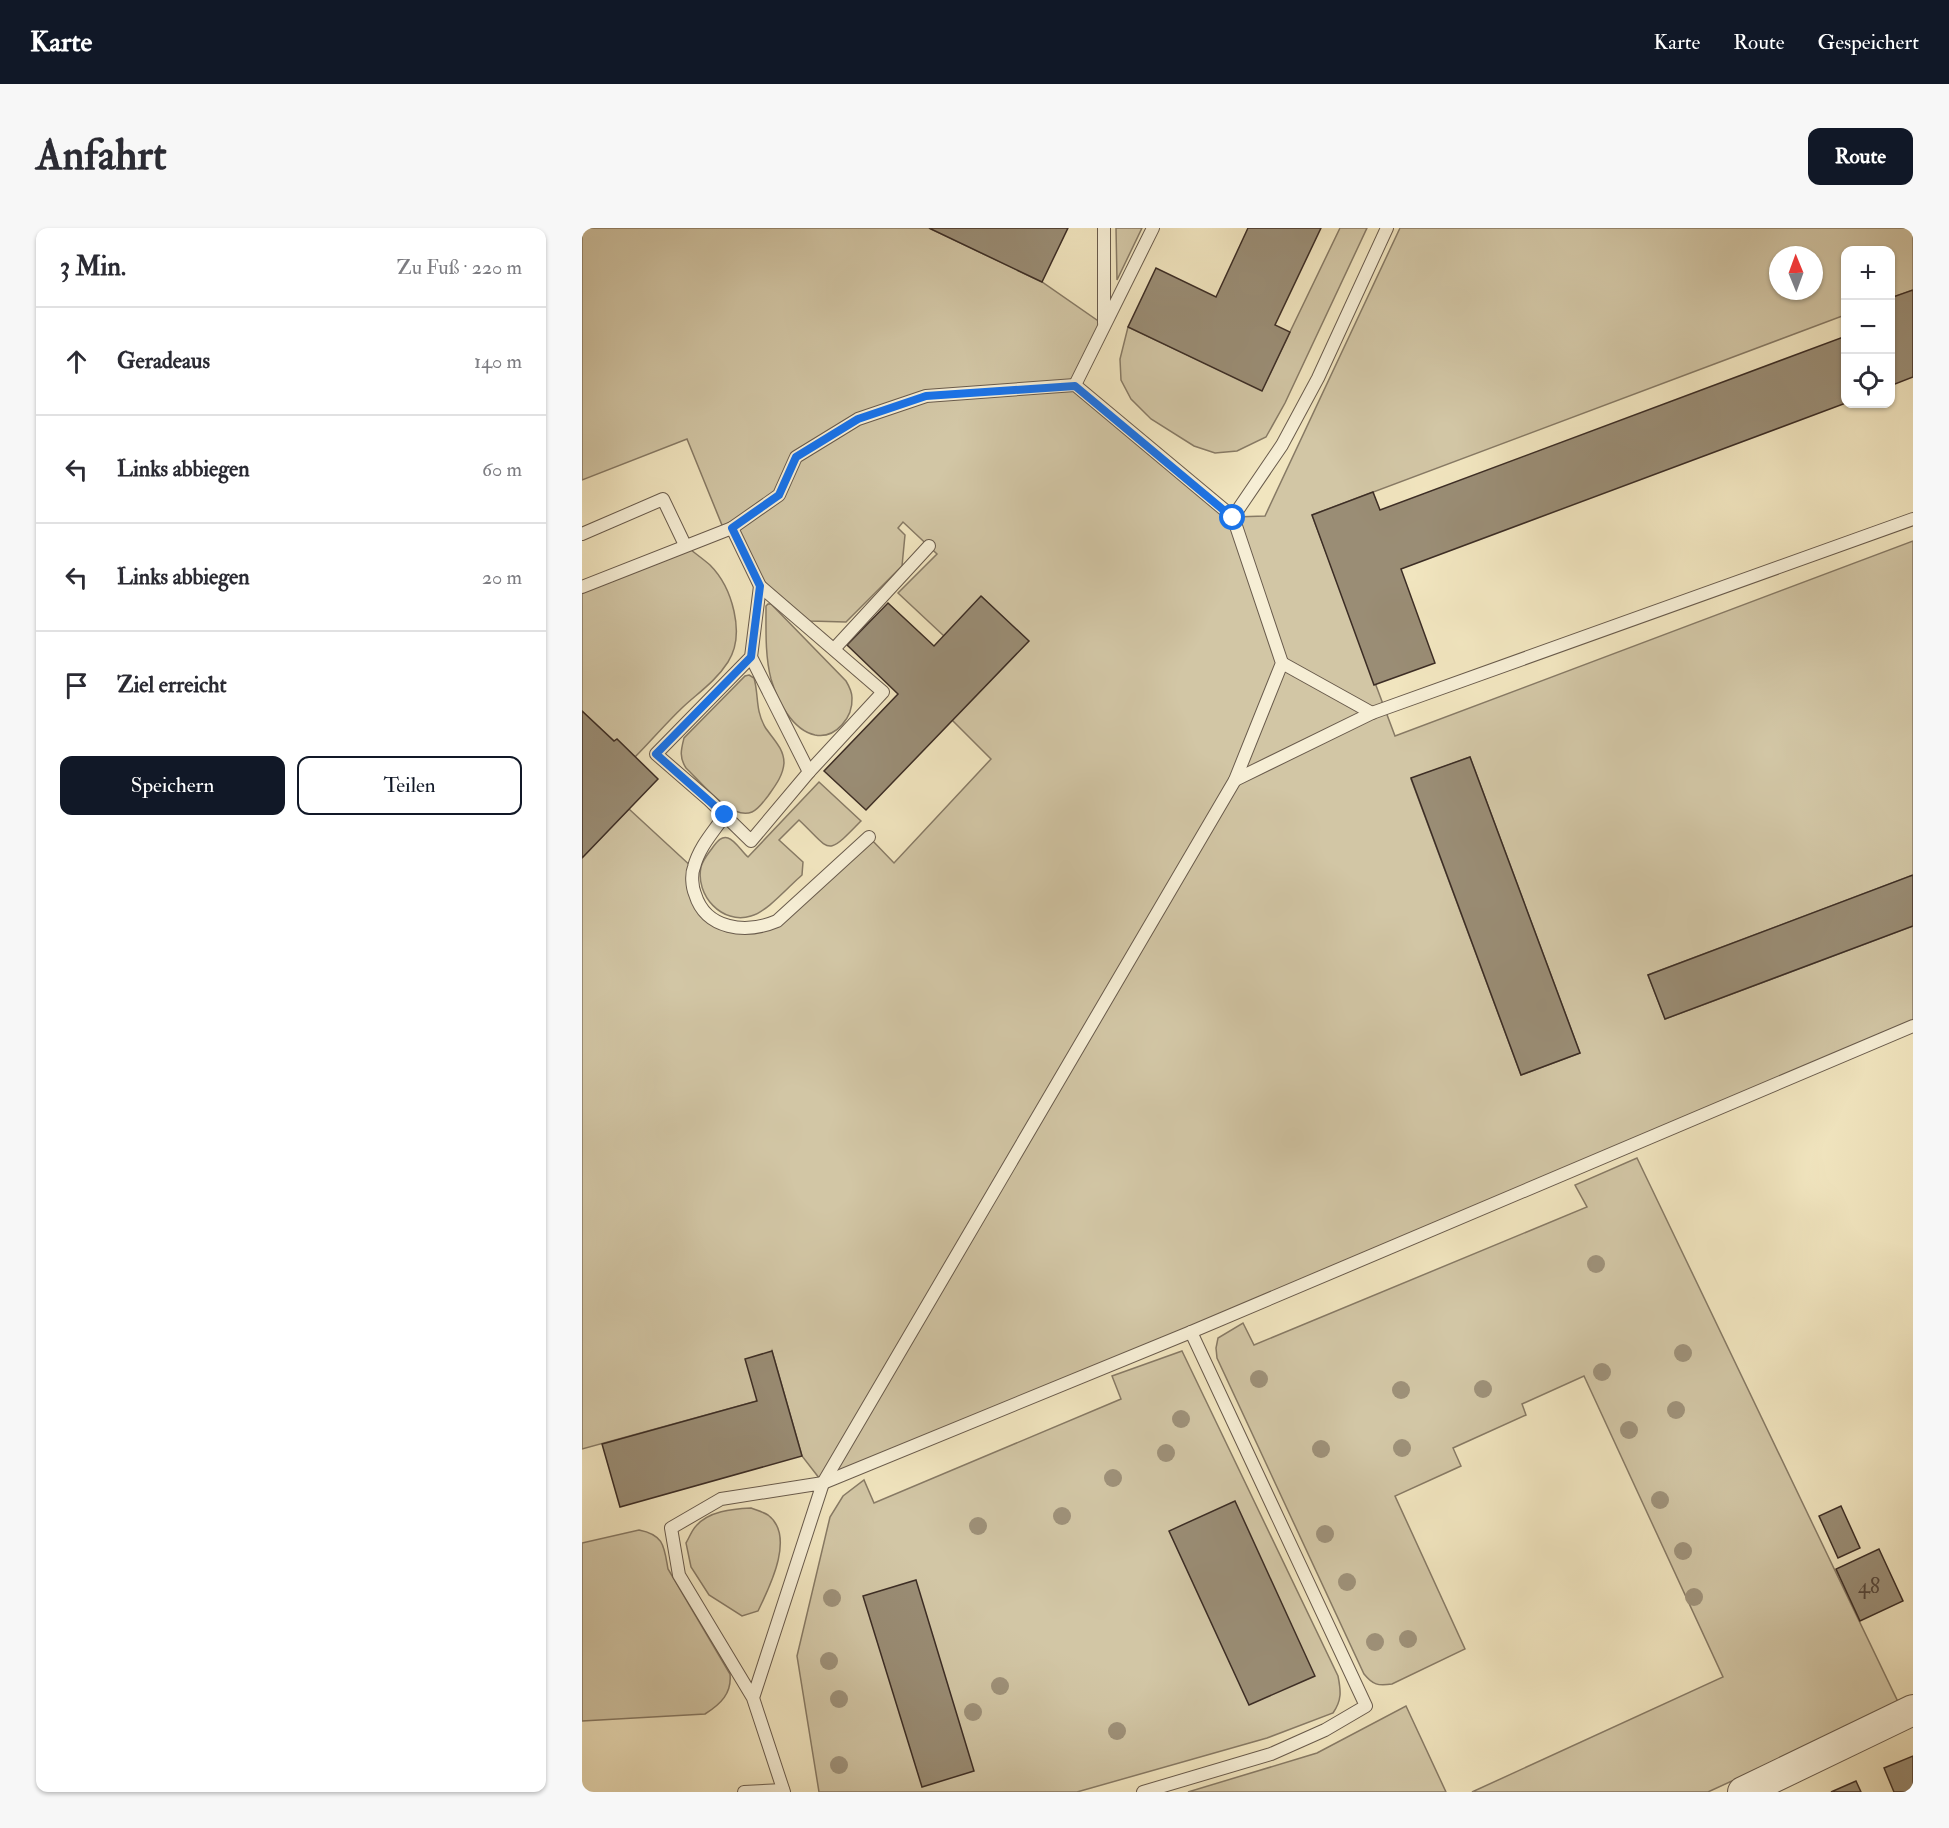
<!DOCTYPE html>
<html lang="de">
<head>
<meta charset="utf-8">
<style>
  :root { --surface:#fff; --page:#f7f7f7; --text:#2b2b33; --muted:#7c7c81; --line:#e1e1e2; --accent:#111827 }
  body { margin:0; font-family:"IM FELL Double Pica",serif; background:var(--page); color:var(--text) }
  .controls { position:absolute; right:18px; top:18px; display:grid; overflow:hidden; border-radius:12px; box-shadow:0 2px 4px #0004 }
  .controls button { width:54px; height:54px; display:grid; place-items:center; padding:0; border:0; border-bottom:2px solid var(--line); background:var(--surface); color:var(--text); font:30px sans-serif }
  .compass { position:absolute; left:1187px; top:18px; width:54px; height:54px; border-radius:50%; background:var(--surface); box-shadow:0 2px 4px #0004; rotate:359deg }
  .stop { position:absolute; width:18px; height:18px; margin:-14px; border:4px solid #1a73e8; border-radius:50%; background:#fff }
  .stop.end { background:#1a73e8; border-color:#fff; box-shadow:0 2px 6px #0008 }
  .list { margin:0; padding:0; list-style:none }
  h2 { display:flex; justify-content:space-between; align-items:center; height:78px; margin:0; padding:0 24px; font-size:26px }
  h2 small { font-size:20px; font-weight:400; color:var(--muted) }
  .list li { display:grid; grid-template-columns:39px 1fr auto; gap:18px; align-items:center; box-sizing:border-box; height:108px; padding:0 24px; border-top:2px solid var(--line) }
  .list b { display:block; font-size:22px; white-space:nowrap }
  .list em { font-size:20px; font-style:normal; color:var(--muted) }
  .actions { display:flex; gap:12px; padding:18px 24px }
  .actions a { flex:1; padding:14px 0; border:2px solid var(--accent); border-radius:12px; text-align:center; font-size:21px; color:var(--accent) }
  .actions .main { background:var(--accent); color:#fff }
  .icon { flex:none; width:33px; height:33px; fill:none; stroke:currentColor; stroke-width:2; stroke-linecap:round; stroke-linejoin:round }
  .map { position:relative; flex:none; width:1331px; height:1564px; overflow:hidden; border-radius:12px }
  header { display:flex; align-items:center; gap:36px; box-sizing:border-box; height:84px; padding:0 30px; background:var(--accent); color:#fff }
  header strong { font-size:28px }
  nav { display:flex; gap:33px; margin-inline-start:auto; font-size:21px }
  .intro { display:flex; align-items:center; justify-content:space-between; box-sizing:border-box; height:144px; padding:0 36px }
  h1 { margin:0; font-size:42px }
  .button { padding:15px 27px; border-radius:12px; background:var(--accent); color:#fff; font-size:21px; font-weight:700 }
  main { display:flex; gap:36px; padding:0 36px }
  aside { flex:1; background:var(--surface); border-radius:12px; box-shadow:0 2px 4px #0004 }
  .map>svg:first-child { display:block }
  .green { fill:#d2c6a5; stroke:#877a65; stroke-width:1.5; fill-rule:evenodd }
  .building { fill:#9a8d75; stroke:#3c2d25; stroke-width:1.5 }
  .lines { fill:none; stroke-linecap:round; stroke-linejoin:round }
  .service-casing { stroke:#695b4c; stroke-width:14 }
  .tertiary-casing { stroke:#695b4c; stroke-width:32 }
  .service { stroke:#f6eed5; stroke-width:12 }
  .tertiary { stroke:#f6eed5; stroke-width:30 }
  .tree { fill:#9e9179 }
  .route { stroke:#1a73e8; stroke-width:8 }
  .labels { text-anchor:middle; stroke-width:5; stroke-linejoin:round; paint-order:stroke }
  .number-label { font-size:22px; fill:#544539 }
</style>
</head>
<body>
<header>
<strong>Karte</strong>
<nav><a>Karte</a><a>Route</a><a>Gespeichert</a></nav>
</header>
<div class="intro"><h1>Anfahrt</h1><a class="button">Route</a></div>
<main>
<aside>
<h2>3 Min.<small>Zu Fuß · 220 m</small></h2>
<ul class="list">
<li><svg class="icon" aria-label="ahead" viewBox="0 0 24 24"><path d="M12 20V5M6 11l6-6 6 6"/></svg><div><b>Geradeaus</b></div><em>140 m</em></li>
<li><svg class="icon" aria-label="left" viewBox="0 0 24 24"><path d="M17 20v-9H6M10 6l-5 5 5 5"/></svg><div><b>Links abbiegen</b></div><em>60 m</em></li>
<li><svg class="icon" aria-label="left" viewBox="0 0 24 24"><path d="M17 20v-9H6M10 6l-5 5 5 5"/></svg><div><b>Links abbiegen</b></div><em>20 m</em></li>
<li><svg class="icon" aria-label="arrive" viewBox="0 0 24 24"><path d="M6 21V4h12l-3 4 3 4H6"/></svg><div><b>Ziel erreicht</b></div></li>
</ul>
<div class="actions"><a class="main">Speichern</a><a>Teilen</a></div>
</aside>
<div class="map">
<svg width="1331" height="1564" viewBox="0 0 1331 1564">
  <rect width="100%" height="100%" fill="#f1e5bf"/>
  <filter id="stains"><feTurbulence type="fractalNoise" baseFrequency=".00333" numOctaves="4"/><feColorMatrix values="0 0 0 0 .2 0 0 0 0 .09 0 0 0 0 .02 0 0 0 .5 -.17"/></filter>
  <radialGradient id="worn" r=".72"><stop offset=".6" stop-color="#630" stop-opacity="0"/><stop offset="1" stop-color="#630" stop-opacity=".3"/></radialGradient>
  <!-- green -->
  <g class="green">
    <path d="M 0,0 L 347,0 L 460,54 L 522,97 L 493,158 L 652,289 L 683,288 L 818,0 L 1331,0 L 1331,62 L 1309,70 L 1308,22 L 1264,22 L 1263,87 L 730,287 L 813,508 L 1331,313 L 1331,647 L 1066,747 L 1083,791 L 1331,698 L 1331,798 L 241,1255 L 220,1228 L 190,1123 L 175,1173 L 0,1221 L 0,630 L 47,581 L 111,640 L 111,661 L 134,693 L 181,699 L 287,609 L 312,635 L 409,531 L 370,492 L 446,413 L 400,369 L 362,408 L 316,365 L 355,326 L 321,294 L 316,300 L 323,307 L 320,338 L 264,394 L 227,393 L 178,358 L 150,300 L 142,302 L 105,211 L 0,252 ZM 1196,27 L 1232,27 L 1232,63 L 1196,63 ZM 888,529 L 998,825 L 939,847 L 829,551 Z"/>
    <path d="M 534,0 L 560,0 L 535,52 Z"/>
    <path d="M 758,0 L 785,0 L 703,175 L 684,209 L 655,223 L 633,225 L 612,218 L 569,191 L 549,171 L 539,152 L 538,131 L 546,99 L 680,162 Z"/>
    <path d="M 103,317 C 111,324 120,330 128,337 C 150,359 164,406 146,434 C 134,453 116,465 101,479 C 84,495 69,513 53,529 L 32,513 L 0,483 L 0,359 Z"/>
    <path d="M 186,376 L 189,376 L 264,453 C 267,458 270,464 270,470 C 271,489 254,511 233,507 C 210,502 195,472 189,451 C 183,428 184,402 184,378 Z"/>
    <path d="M 167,447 L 172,450 C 177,468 173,481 183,499 C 190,510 202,520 202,535 C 201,548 193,558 186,568 C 181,574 177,581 170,584 C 149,593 119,554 104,540 C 97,529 99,522 102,510 L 163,448 Z"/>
    <path d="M 237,554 L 279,593 C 243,630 250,623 217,592 L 197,612 L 221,634 L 220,647 C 207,658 185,684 169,688 C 140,697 113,667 119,639 C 121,631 126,626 131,619 C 135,614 139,608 146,610 C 153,612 160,624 166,629 Z"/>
    <path d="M 1055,930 L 1317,1476 L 1126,1564 L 890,1564 L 1141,1449 L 1002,1148 L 940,1176 L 944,1187 L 871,1220 L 879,1238 L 813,1268 L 883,1421 L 810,1456 C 796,1458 791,1457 782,1446 L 635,1130 L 634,1120 L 636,1110 L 661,1095 L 672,1117 L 1005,979 L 993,957 Z"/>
    <path d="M 600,1123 L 756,1448 C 759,1463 760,1472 751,1485 L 685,1510 L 495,1564 L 237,1564 L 215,1428 L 248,1289 L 261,1268 L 282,1252 L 292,1275 L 539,1171 L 530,1148 Z"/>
    <path d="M 169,1280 C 174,1282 181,1284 186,1287 C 214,1308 187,1360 176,1383 L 160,1388 L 127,1367 L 109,1339 L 104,1315 C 107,1310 110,1302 114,1298 C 127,1283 150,1281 169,1280 Z"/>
    <path d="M 57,1302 C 82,1307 82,1318 86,1341 L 148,1446 C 150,1465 139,1476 123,1486 L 0,1493 L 0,1315 Z"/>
    <path d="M 824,1478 L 864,1564 L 606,1564 L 735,1525 Z"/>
  </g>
  <!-- building -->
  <g class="building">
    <path d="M 347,0 L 486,0 L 460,54 Z"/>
    <path d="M 666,0 L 739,0 L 693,97 L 708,104 L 680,163 L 546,99 L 574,40 L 634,69 Z"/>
    <path d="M 1331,62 L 1331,149 L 1308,158 L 1308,91 L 1311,90 L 1308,83 L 1308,70 Z"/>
    <path d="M 1264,108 L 1264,175 L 819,341 L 853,435 L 792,457 L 730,287 L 791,264 L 798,282 Z"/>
    <path d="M 399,368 L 447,413 L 284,582 L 242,543 L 316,466 L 265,417 L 306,375 L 352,418 Z"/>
    <path d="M 0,483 L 32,513 L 35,511 L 76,551 L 0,630 Z"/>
    <path d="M 888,529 L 998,825 L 939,847 L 829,550 Z"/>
    <path d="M 1331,647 L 1331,698 L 1083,791 L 1066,747 Z"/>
    <path d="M 190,1123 L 220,1228 L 38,1279 L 20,1216 L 175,1173 L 163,1131 Z"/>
    <path d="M 653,1273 L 733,1448 L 667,1477 L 587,1303 Z"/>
    <path d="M 1259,1278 L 1278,1320 L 1256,1330 L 1237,1288 Z"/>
    <path d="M 1297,1321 L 1321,1373 L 1278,1393 L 1254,1341 Z"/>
    <path d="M 334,1352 L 392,1543 L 340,1559 L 281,1368 Z"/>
    <path d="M 1331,1528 L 1331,1564 L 1312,1564 L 1302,1540 Z"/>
    <path d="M 1274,1553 L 1279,1564 L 1249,1564 Z"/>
  </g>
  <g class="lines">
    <!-- service casing -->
    <g class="service-casing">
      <g id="service">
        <path d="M 522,0 L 522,95"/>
        <path d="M 493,157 L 571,0"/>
        <path d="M 651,289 L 700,217 L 736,150 L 805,0"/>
        <path d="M 150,300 L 197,267 L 214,229 L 276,191 L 344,168 L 493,157 L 651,289 L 700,435 L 653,552 L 241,1255"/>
        <path d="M 0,306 L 81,271 L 103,317"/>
        <path d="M 0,359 L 150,300 L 178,358 L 301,464 L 227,544"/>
        <path d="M 252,421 L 347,318"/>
        <path d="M 169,429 L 74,526 L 127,572 L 169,613 L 227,544 L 169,429 L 178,358"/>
        <path d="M 700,435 L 790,485"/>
        <path d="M 653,552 L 790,485 L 1331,291"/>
        <path d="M 143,587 C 132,603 117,619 112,639 C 109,646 110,659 113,666 C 124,702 164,706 195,693 L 287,609"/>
        <path d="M 241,1255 L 609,1104 L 1331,798"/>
        <path d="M 171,1470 L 241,1255 L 139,1271 L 89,1300 L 97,1347 L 171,1470 L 202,1564"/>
        <path d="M 162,1564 L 201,1562"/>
        <path d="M 561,1564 L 689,1526 L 743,1502 L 784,1478 L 609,1104"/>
      </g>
    </g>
    <!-- tertiary casing -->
    <g class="tertiary-casing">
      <path id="tertiary" d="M 1161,1564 L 1331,1482"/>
    </g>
    <!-- service -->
    <use href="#service" class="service"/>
    <!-- tertiary -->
    <use href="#tertiary" class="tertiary"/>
  </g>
  <!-- trees -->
  <g class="tree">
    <circle cx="1014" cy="1036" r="9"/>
    <circle cx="1101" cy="1125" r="9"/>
    <circle cx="1020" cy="1144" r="9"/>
    <circle cx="677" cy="1151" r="9"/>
    <circle cx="901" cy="1161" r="9"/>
    <circle cx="819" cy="1162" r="9"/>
    <circle cx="1094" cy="1182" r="9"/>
    <circle cx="599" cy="1191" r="9"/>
    <circle cx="1047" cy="1202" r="9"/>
    <circle cx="820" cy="1220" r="9"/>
    <circle cx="739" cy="1221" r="9"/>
    <circle cx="584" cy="1225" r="9"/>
    <circle cx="531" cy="1250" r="9"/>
    <circle cx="1078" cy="1272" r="9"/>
    <circle cx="480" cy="1288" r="9"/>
    <circle cx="396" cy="1298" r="9"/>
    <circle cx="743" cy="1306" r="9"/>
    <circle cx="1101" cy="1323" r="9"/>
    <circle cx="765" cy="1354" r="9"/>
    <circle cx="1112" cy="1369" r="9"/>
    <circle cx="250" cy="1370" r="9"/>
    <circle cx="826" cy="1411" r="9"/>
    <circle cx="793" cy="1414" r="9"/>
    <circle cx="247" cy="1433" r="9"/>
    <circle cx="418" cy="1458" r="9"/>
    <circle cx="257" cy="1471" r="9"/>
    <circle cx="391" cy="1484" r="9"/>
    <circle cx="535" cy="1503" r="9"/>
    <circle cx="257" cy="1537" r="9"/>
  </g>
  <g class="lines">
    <!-- route -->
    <path class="route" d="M 143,587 L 74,526 L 169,429 L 178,358 L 150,300 L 197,267 L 214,229 L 276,191 L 344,168 L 493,158 L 651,290"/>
  </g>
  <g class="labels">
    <!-- number labels -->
    <g class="number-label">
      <text x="1287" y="1365">48</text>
    </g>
  </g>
  <rect width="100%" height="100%" filter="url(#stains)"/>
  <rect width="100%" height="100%" fill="url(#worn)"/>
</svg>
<div class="controls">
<button>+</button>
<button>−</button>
<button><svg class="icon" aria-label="locate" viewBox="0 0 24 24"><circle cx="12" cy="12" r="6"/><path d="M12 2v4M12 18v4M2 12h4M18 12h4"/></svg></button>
</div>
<svg class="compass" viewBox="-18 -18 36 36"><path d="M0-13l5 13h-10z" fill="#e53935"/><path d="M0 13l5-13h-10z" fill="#7c7c81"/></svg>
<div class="stop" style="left:651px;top:290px"></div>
<div class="stop end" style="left:143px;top:587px"></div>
</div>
</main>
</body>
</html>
